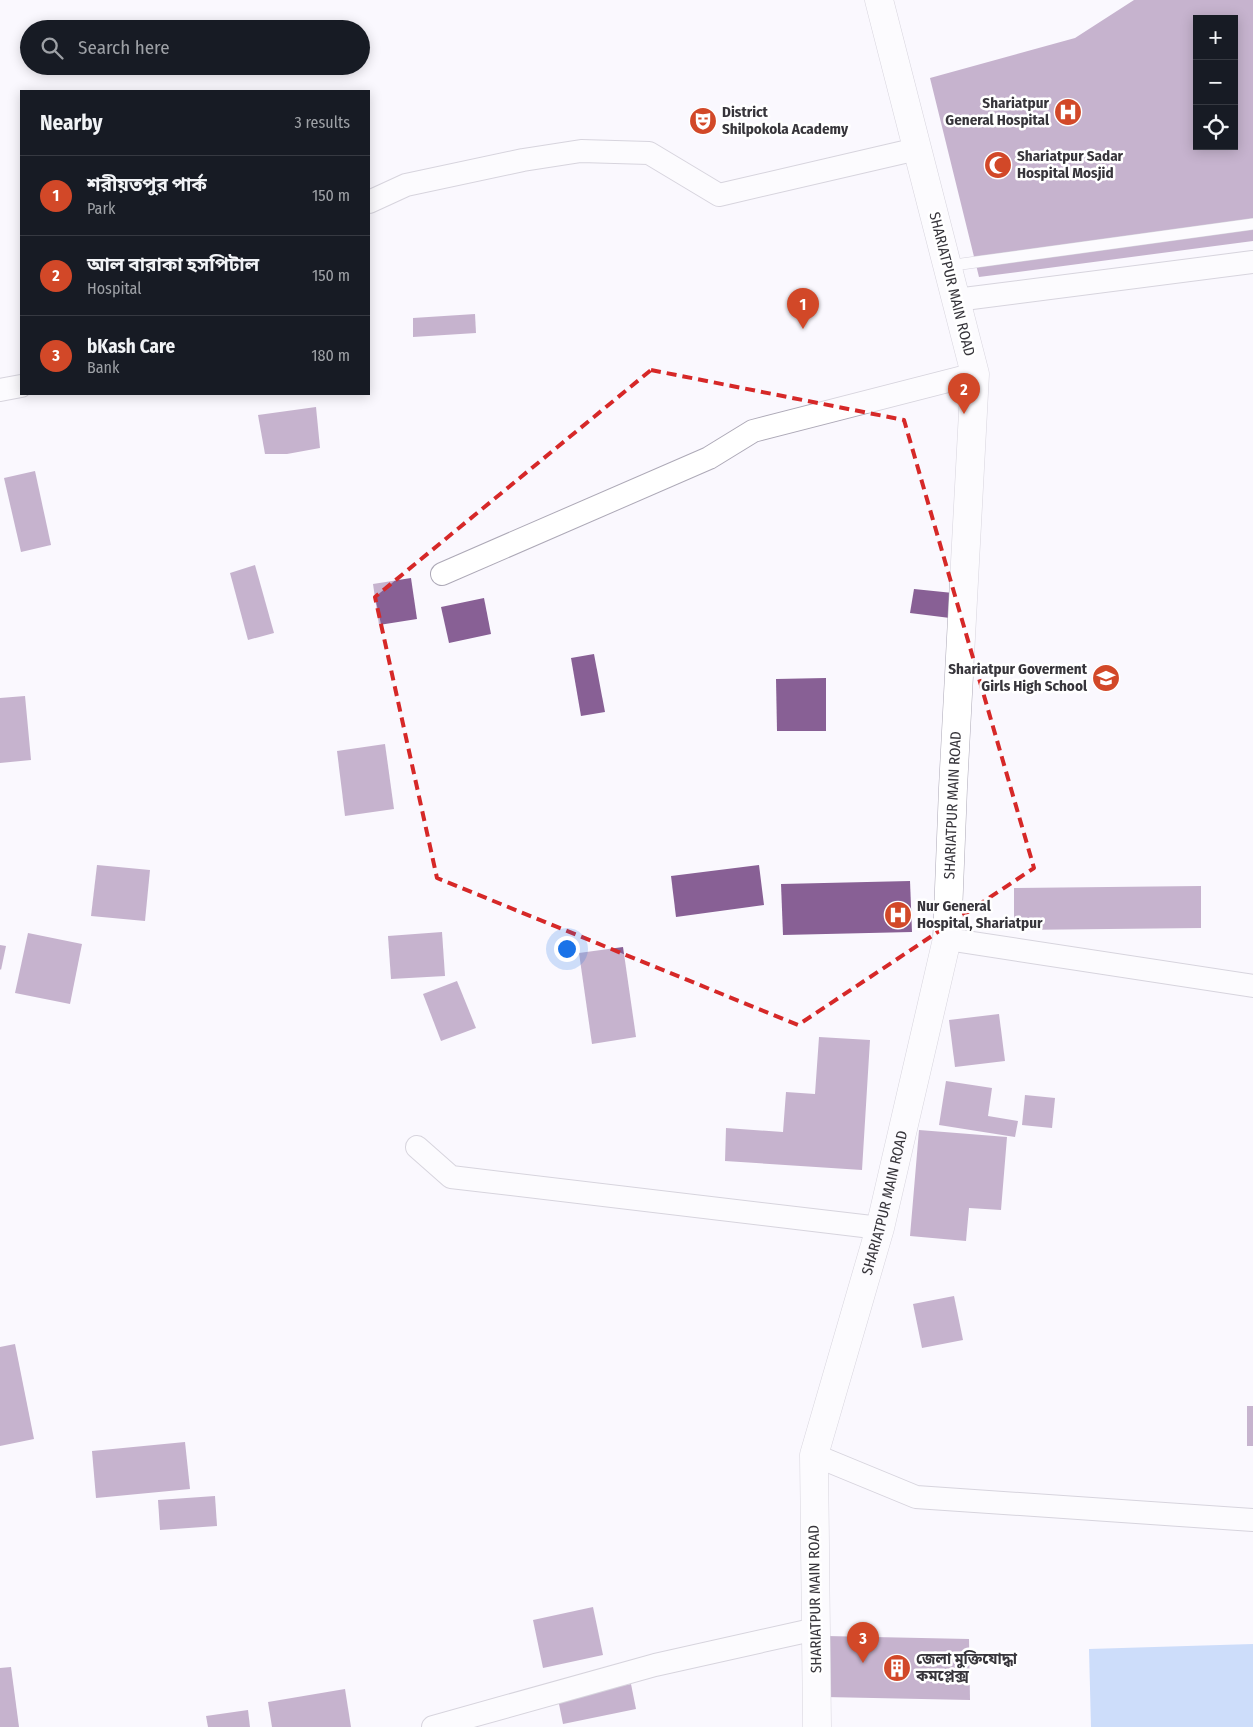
<!DOCTYPE html>
<html lang="en">
<head>
<meta charset="utf-8">
<style>
  :root { --surface:#171b24; --page:#242831; --text:#f1f3f6; --muted:#9ea1a6; --line:#363941; --accent:#d24828 }
  body { margin:0; font-family:"Fira Sans Condensed","Noto Sans Bengali",sans-serif; background:var(--page); color:var(--text) }
  .controls { position:absolute; right:15px; top:15px; display:grid; overflow:hidden; border-radius:0px; box-shadow:0 2px 12px #0003 }
  .controls button { width:45px; height:45px; display:grid; place-items:center; padding:0; border:0; border-bottom:1px solid var(--line); background:var(--surface); color:var(--text); font:25px sans-serif }
  .you { position:absolute; left:566px; top:948px; width:18px; height:18px; margin:-12px; border:4px solid #fff; border-radius:50%; background:#1a73e8; box-shadow:0 0 0 8px #1a73e833 }
  .badge { display:grid; place-items:center; width:32px; height:32px; border-radius:50%; background:var(--accent); color:#fff; font-size:16px; font-weight:700 }
  .pin { position:absolute; translate:-50% -41px; filter:drop-shadow(0 1px 2px #0008) }
  .pin::after { content:''; position:absolute; top:26px; width:18px; height:15px; background:inherit; clip-path:polygon(0 0,100% 0,50% 100%) }
  .list { margin:0; padding:0; list-style:none }
  h2 { display:flex; justify-content:space-between; align-items:center; height:65px; margin:0; padding:0 20px; font-size:21px }
  h2 small { font-size:16px; font-weight:400; color:var(--muted) }
  .list li { display:grid; grid-template-columns:32px 1fr auto; gap:15px; align-items:center; box-sizing:border-box; height:80px; padding:0 20px; border-top:1px solid var(--line) }
  .list b { display:block; font-size:19px; white-space:nowrap }
  .list p { margin:0; font-size:16px; white-space:nowrap; color:var(--muted) }
  .list em { font-size:16px; font-style:normal; color:var(--muted) }
  .icon { flex:none; width:28px; height:28px; fill:none; stroke:currentColor; stroke-width:2; stroke-linecap:round; stroke-linejoin:round }
  .map { position:relative; flex:none; width:1253px; height:1727px; overflow:hidden }
  .search { position:absolute; background:var(--surface); box-shadow:0 2px 12px #0003; left:20px; top:20px; width:350px; height:55px; display:flex; align-items:center; gap:12px; box-sizing:border-box; padding:0 18px; border-radius:28px; color:var(--muted); font-size:19px }
  .panel { position:absolute; background:var(--surface); box-shadow:0 2px 12px #0003; left:20px; top:90px; width:350px; height:305px; border-radius:0px }
  .map>svg:first-child { display:block }
  .water { fill:#97bcf7 }
  .building { fill:#886095; fill-rule:evenodd }
  .lines { fill:none; stroke-linecap:round; stroke-linejoin:round }
  .lane-casing { stroke:#ada9b7; stroke-width:12 }
  .street-casing { stroke:#ada9b7; stroke-width:24 }
  .primary-casing { stroke:#ada9b7; stroke-width:29 }
  .lane { stroke:#fff; stroke-width:11 }
  .street { stroke:#fff; stroke-width:22 }
  .primary { stroke:#fff; stroke-width:28 }
  .marked { fill:none; stroke:#d62828; stroke-width:4; stroke-dasharray:10 6; stroke-linejoin:round }
  .labels { text-anchor:middle; stroke-width:5; stroke-linejoin:round; paint-order:stroke }
  .poi-label { font-size:15px; font-weight:bold; fill:#37353b; stroke:#fff; text-anchor:start }
  .street-label { font-size:15px; fill:#37353b; stroke:#fff }
</style>
</head>
<body>
<div class="map">
<svg width="1253" height="1727" viewBox="0 0 1253 1727">
  <rect width="100%" height="100%" fill="#faf8fe"/>
  <!-- water -->
  <path class="water" d="M 1253,1644 L 1253,1727 L 1091,1727 L 1089,1649 Z"/>
  <!-- building -->
  <g class="building">
    <path d="M 1134,0 L 1253,0 L 1253,241 L 979,277 L 930,78 L 1075,38 ZM 1197,19 L 1234,19 L 1234,146 L 1197,146 Z"/>
    <path d="M 475,314 L 476,333 L 413,337 L 413,318 Z"/>
    <path d="M 316,407 L 320,448 L 287,454 L 265,454 L 258,415 Z"/>
    <path d="M 35,471 L 51,545 L 21,552 L 4,478 Z"/>
    <path d="M 255,565 L 274,633 L 248,640 L 230,573 Z"/>
    <path d="M 411,578 L 417,619 L 379,625 L 373,584 Z"/>
    <path d="M 914,589 L 953,593 L 950,618 L 910,613 Z"/>
    <path d="M 484,598 L 491,634 L 449,643 L 441,607 Z"/>
    <path d="M 594,654 L 605,712 L 581,716 L 571,658 Z"/>
    <path d="M 826,678 L 826,731 L 777,731 L 776,679 Z"/>
    <path d="M 25,696 L 31,760 L 0,763 L 0,698 Z"/>
    <path d="M 385,744 L 394,809 L 345,816 L 337,751 Z"/>
    <path d="M 97,865 L 150,870 L 145,921 L 91,916 Z"/>
    <path d="M 759,865 L 764,905 L 676,917 L 671,876 Z"/>
    <path d="M 910,881 L 912,932 L 783,935 L 781,884 Z"/>
    <path d="M 1201,886 L 1201,928 L 1014,930 L 1014,888 Z"/>
    <path d="M 442,932 L 445,976 L 391,979 L 388,936 Z"/>
    <path d="M 28,933 L 82,944 L 70,1004 L 15,993 Z"/>
    <path d="M 0,945 L 6,946 L 1,970 L 0,969 Z"/>
    <path d="M 623,947 L 636,1037 L 592,1044 L 579,953 Z"/>
    <path d="M 457,981 L 476,1028 L 441,1041 L 423,994 Z"/>
    <path d="M 999,1014 L 1005,1061 L 955,1067 L 949,1020 Z"/>
    <path d="M 819,1037 L 870,1040 L 862,1170 L 725,1161 L 726,1128 L 783,1132 L 786,1092 L 815,1094 Z"/>
    <path d="M 946,1081 L 992,1088 L 988,1116 L 1018,1121 L 1015,1137 L 939,1125 Z"/>
    <path d="M 1025,1095 L 1055,1098 L 1052,1128 L 1022,1125 Z"/>
    <path d="M 919,1130 L 1007,1137 L 1001,1210 L 969,1208 L 966,1241 L 910,1236 Z"/>
    <path d="M 954,1296 L 963,1340 L 922,1348 L 913,1304 Z"/>
    <path d="M 15,1344 L 34,1439 L 0,1446 L 0,1347 Z"/>
    <rect x="1247" y="1406" width="6" height="40"/>
    <path d="M 185,1442 L 190,1489 L 96,1498 L 92,1451 Z"/>
    <path d="M 215,1496 L 217,1526 L 160,1530 L 158,1500 Z"/>
    <path d="M 593,1607 L 603,1655 L 543,1668 L 533,1620 Z"/>
    <path d="M 826,1636 L 969,1639 L 970,1700 L 825,1697 Z"/>
    <path d="M 11,1667 L 19,1727 L 0,1727 L 0,1668 Z"/>
    <path d="M 631,1684 L 636,1709 L 563,1724 L 558,1699 Z"/>
    <path d="M 345,1689 L 351,1727 L 272,1727 L 268,1702 Z"/>
    <path d="M 248,1710 L 250,1727 L 208,1727 L 206,1716 Z"/>
  </g>
  <g class="lines">
    <!-- lane casing -->
    <g class="lane-casing">
      <path id="lane" d="M 947,266 L 1253,224"/>
    </g>
    <!-- street casing -->
    <g class="street-casing">
      <g id="street">
        <path d="M 369,202 L 406,185 L 523,160 L 581,151 L 649,153 L 719,195 L 917,149"/>
        <path d="M 956,300 L 1253,262"/>
        <path d="M 0,390 L 21,386"/>
        <path d="M 442,574 L 709,458 L 753,431 L 975,374"/>
        <path d="M 947,939 L 1253,986"/>
        <path d="M 417,1147 L 451,1177 L 880,1228"/>
        <path d="M 814,1455 L 916,1497 L 1253,1520"/>
        <path d="M 433,1727 L 655,1665 L 816,1629"/>
      </g>
    </g>
    <!-- primary casing -->
    <g class="primary-casing">
      <g id="primary">
        <path id="s1" d="M 817,1727 L 814,1455 L 880,1228 L 947,939 L 953,788 L 975,374 L 879,0"/>
      </g>
    </g>
    <!-- lane -->
    <use href="#lane" class="lane"/>
    <!-- street -->
    <use href="#street" class="street"/>
    <!-- primary -->
    <use href="#primary" class="primary"/>
  </g>
  <!-- marked area -->
  <path d="M0 0H1253V1727H0ZM 651,370 L 904,420 L 1034,868 L 798,1025 L 437,878 L 375,597 Z" fill="#faf8fe" fill-opacity=".55" fill-rule="evenodd"/>
  <path class="marked" d="M 651,370 L 904,420 L 1034,868 L 798,1025 L 437,878 L 375,597 Z"/>
  <!-- icons -->
  <defs>
    <g id="hospital-disc" transform="scale(1.4375)"><circle r="9.5" fill="#d24828" stroke="#fff"/><path d="M-5-5h3v3.5h4V-5h3V5h-3V1.5h-4V5h-3Z" fill="#fff"/></g>
    <g id="theatre-disc" transform="scale(1.4375)"><circle r="9.5" fill="#d24828" stroke="#fff"/><path d="M-5-5.5Q0-4 5-5.5V0Q5 5 0 6Q-5 5-5 0ZM-3.3-2.5H-1v1.5H-3.3ZM1-2.5H3.3v1.5H1ZM-2.8 1Q0 5.5 2.8 1Z" fill="#fff"/></g>
    <g id="mosque-disc" transform="scale(1.4375)"><circle r="9.5" fill="#d24828" stroke="#fff"/><path d="M3.5-4.9A6 6 0 1 0 3.5 4.9A5 5 0 1 1 3.5-4.9Z" fill="#fff"/></g>
    <g id="school-disc" transform="scale(1.4375)"><circle r="9.5" fill="#d24828" stroke="#fff"/><path d="M0-5L7-2L0 1L-7-2ZM-4 1L0 2.5L4 1V4Q0 6-4 4Z" fill="#fff"/></g>
    <g id="building-disc" transform="scale(1.4375)"><circle r="9.5" fill="#d24828" stroke="#fff"/><path d="M-4-6H4V6H1V3H-1V6H-4ZM-2.5-4.3h1.7v1.8h-1.7ZM.8-4.3h1.7v1.8H.8ZM-2.5-1h1.7V.8h-1.7ZM.8-1h1.7V.8H.8Z" fill="#fff"/></g>
  </defs>
  <g fill-rule="evenodd">
    <use href="#hospital-disc" x="1068" y="112"/>
    <use href="#theatre-disc" x="703" y="121"/>
    <use href="#mosque-disc" x="998" y="165"/>
    <use href="#school-disc" x="1106" y="678"/>
    <use href="#hospital-disc" x="898" y="915"/>
    <use href="#building-disc" x="897" y="1668"/>
  </g>
  <g class="labels">
    <!-- poi labels -->
    <g class="poi-label">
      <text x="1049" y="108" text-anchor="end">Shariatpur<tspan x="1049" dy="17">General Hospital</tspan></text>
      <text x="722" y="117">District<tspan x="722" dy="17">Shilpokola Academy</tspan></text>
      <text x="1017" y="161">Shariatpur Sadar<tspan x="1017" dy="17">Hospital Mosjid</tspan></text>
      <text x="1087" y="674" text-anchor="end">Shariatpur Goverment<tspan x="1087" dy="17">Girls High School</tspan></text>
      <text x="917" y="911">Nur General<tspan x="917" dy="17">Hospital, Shariatpur</tspan></text>
      <text x="916" y="1664">জেলা মুক্তিযোদ্ধা<tspan x="916" dy="17">কমপ্লেক্স</tspan></text>
    </g>
    <!-- street labels -->
    <g class="street-label">
      <text transform="translate(952 284) rotate(76)" y="5">SHARIATPUR MAIN ROAD</text>
      <text dy="5" stroke="none"><textPath href="#s1" startOffset="939">SHARIATPUR MAIN ROAD</textPath></text>
      <text dy="5" stroke="none"><textPath href="#s1" startOffset="534">SHARIATPUR MAIN ROAD</textPath></text>
      <text transform="translate(815 1599) rotate(-91)" y="5">SHARIATPUR MAIN ROAD</text>
    </g>
  </g>
</svg>
<div class="controls">
<button>+</button>
<button>−</button>
<button><svg class="icon" aria-label="locate" viewBox="0 0 24 24"><circle cx="12" cy="12" r="6"/><path d="M12 2v4M12 18v4M2 12h4M18 12h4"/></svg></button>
</div>
<div class="you"></div>
<div class="pin badge" style="left:803px;top:329px">1</div>
<div class="pin badge" style="left:964px;top:414px">2</div>
<div class="pin badge" style="left:863px;top:1663px">3</div>
<div class="search"><svg class="icon" aria-label="search" viewBox="0 0 24 24"><circle cx="10" cy="10" r="6"/><path d="M15 15l6 6"/></svg>Search here</div>
<section class="panel">
<h2>Nearby<small>3 results</small></h2>
<ul class="list">
<li><span class="badge">1</span><div><b>শরীয়তপুর পার্ক</b><p>Park</p></div><em>150 m</em></li>
<li><span class="badge">2</span><div><b>আল বারাকা হসপিটাল</b><p>Hospital</p></div><em>150 m</em></li>
<li><span class="badge">3</span><div><b>bKash Care</b><p>Bank</p></div><em>180 m</em></li>
</ul>
</section>
</div>
</body>
</html>
